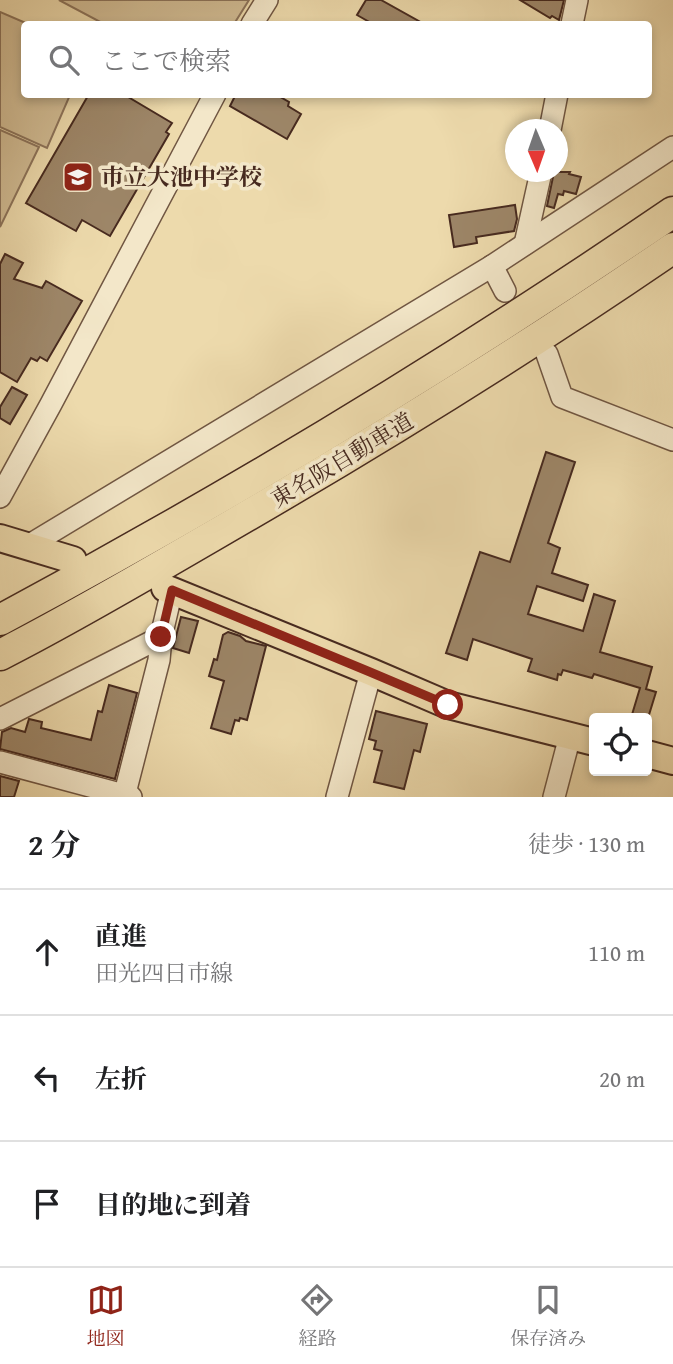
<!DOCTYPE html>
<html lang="ja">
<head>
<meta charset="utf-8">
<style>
  :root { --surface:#fff; --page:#f2f2f2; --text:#202124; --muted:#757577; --line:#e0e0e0; --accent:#8f2418 }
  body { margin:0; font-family:"Gentium Book Plus","Noto Serif JP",serif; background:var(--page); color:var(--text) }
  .controls { position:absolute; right:21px; bottom:21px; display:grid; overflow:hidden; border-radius:7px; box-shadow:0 4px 10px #0003 }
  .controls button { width:63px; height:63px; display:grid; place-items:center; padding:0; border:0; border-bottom:2px solid var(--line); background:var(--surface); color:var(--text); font:35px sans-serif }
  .compass { position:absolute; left:505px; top:119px; width:63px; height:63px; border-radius:50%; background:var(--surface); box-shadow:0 4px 10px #0003; rotate:178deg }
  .stop { position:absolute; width:21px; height:21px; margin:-16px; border:5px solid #8f2418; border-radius:50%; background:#fff }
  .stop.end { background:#8f2418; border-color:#fff; box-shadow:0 2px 7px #0008 }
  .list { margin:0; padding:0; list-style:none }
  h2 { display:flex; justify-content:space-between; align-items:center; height:91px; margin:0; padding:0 28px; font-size:30px }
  h2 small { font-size:23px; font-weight:400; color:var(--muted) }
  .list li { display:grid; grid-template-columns:46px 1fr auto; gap:21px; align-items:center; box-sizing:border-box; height:126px; padding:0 28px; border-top:2px solid var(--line) }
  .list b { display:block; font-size:26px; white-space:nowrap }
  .list p { margin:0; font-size:23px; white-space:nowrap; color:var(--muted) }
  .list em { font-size:23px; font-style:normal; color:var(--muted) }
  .icon { flex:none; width:38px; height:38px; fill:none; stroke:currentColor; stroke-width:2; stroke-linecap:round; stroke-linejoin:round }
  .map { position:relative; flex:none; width:673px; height:797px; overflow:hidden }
  .search { position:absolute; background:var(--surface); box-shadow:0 4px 10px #0003; left:21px; right:21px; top:21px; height:77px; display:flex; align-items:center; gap:18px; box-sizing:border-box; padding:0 24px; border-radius:7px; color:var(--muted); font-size:26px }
  .sheet { height:469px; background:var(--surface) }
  nav { display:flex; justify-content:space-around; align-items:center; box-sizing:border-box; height:98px; border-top:2px solid var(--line); background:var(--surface); font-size:19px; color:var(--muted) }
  nav a { display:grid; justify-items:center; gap:4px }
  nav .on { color:var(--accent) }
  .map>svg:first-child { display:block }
  .green { fill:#d1bc94; stroke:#8c735a; stroke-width:2 }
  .building { fill:#9d8668; stroke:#472a1f; stroke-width:2 }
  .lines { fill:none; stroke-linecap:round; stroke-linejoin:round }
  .minor-casing { stroke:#705642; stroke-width:24 }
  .major-casing { stroke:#472a1f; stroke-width:30 }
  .highway-casing { stroke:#472a1f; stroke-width:33 }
  .minor { stroke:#f3e7c9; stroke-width:21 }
  .major { stroke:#eddaac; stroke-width:26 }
  .highway { stroke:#eddaac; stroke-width:30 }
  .route { stroke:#8f2418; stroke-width:9 }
  .labels { text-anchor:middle; stroke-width:7; stroke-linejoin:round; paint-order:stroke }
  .poi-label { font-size:23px; font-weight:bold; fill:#472a1f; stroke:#f3e7c9; text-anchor:start }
  .street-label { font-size:23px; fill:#472a1f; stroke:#f3e7c9 }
</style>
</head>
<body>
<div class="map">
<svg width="673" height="797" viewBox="0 0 673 797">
  <rect width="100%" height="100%" fill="#eddaac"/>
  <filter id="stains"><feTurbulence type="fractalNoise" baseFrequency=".00286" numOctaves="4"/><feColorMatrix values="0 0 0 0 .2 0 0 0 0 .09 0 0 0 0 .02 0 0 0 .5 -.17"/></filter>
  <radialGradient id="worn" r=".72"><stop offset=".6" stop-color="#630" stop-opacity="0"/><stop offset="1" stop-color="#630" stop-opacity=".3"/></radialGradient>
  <!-- green -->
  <g class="green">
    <path d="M 59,0 L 249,0 L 234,24 L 104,24 Z"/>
    <path d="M 0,12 L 28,24 L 24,24 L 24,94 L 70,95 L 47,148 L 0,127 Z"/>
    <path d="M 0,130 L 39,147 L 0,227 Z"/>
  </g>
  <!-- building -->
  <g class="building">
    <path d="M 366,0 L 381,0 L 424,24 L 373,24 L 357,15 Z"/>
    <path d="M 520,0 L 564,0 L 559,20 L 552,16 L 550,18 Z"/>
    <path d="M 89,94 L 123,94 L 172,123 L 166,132 L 169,134 L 110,236 L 82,220 L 76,231 L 26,203 Z"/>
    <path d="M 236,94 L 275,94 L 289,102 L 288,106 L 301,114 L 287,139 L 230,106 Z"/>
    <path d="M 554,172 L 570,172 L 569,174 L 581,177 L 576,194 L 564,191 L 563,195 L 558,194 L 554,208 L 547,206 Z"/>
    <path d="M 515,205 L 517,219 L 514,231 L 476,237 L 477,243 L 454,247 L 449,215 Z"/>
    <path d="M 5,254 L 23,263 L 14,279 L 42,288 L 46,281 L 82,301 L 47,361 L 40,357 L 37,361 L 31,358 L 17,382 L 0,372 L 0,264 Z"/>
    <path d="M 12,387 L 27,395 L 10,424 L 0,418 L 0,407 Z"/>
    <path d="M 546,452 L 575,462 L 548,543 L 560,548 L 552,573 L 588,585 L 583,601 L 537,586 L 528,614 L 583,631 L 594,594 L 615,601 L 600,652 L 652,667 L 646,689 L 656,692 L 648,718 L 631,718 L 640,688 L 594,674 L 592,678 L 563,670 L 561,675 L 558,674 L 557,680 L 528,671 L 532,659 L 473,639 L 467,660 L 446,653 L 480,552 L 510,562 Z"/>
    <path d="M 181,617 L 198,621 L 189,653 L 173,648 Z"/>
    <path d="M 228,632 L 240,636 L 246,641 L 266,646 L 247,720 L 240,718 L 239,721 L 235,720 L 231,734 L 211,728 L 224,681 L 209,676 L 214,659 L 217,660 L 223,635 Z"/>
    <path d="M 109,685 L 137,693 L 115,779 L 0,749 L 2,732 L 11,728 L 25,732 L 29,719 L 42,722 L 41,728 L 91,740 L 98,711 L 102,712 Z"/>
    <path d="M 376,711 L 427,724 L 420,752 L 414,750 L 404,789 L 374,782 L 382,751 L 374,749 L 376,741 L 369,739 Z"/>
    <path d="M 0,776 L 19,781 L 14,797 L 0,797 Z"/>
  </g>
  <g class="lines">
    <!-- minor casing -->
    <g class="minor-casing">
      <g id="minor">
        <path d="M 252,24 L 267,0"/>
        <path d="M 572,24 L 577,0"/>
        <path d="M 550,130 L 557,94"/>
        <path d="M 525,244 L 541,172"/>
        <path d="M 492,266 L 505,291"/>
        <path d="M 547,354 L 562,397 L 673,440"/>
        <path d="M 0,497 L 51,404 L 215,94"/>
        <path d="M 28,546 L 492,266 L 673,147"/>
        <path d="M 0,719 L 161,637 L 172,590"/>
        <path d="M 0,762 L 131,797"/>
        <path d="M 124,797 L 159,660 L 161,637"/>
        <path d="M 337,797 L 371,672"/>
        <path d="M 554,797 L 570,736"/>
      </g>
    </g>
    <!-- major casing -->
    <g class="major-casing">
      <g id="major">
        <path d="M 0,538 L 73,560"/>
        <path d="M 165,588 L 371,672 L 448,705 L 594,742"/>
        <path d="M 647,754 L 673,761"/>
      </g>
    </g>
    <!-- highway casing -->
    <g class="highway-casing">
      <g id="highway">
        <path d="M 0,620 C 232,496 456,360 673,212"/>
        <path d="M 0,655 C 71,619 140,578 209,538 C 367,447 523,351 673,248"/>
      </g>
    </g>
    <!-- minor -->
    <use href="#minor" class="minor"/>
    <!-- major -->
    <use href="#major" class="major"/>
    <!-- highway -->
    <use href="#highway" class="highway"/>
  </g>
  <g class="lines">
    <!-- route -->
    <path class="route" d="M 161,637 L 172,590 L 370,672 L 448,705"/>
  </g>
  <!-- icons -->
  <defs>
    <g id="school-square" transform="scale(1.575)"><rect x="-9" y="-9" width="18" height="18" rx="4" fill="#8f2418" stroke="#f3e7c9"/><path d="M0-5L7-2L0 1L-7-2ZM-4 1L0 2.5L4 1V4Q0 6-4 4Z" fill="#fff"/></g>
  </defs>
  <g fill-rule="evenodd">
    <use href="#school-square" x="78" y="177"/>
  </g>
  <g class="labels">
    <!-- poi labels -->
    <g class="poi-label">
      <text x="101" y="185">市立大池中学校</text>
    </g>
    <!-- street labels -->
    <g class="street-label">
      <text transform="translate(342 460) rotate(-31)" y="8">東名阪自動車道</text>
    </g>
  </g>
  <rect width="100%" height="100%" filter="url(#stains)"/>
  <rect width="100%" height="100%" fill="url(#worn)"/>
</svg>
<div class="controls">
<button><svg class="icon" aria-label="locate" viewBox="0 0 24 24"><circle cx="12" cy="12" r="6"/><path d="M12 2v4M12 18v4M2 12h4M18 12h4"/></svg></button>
</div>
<svg class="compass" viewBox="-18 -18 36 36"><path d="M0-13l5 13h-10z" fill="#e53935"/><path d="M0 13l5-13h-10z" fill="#757577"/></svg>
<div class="stop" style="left:448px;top:705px"></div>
<div class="stop end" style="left:161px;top:637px"></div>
<div class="search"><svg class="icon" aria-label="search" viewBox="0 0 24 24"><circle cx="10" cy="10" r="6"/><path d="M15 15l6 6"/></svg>ここで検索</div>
</div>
<section class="sheet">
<h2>2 分<small>徒歩 · 130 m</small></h2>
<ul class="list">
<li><svg class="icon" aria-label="ahead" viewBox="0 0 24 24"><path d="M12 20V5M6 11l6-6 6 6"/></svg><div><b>直進</b><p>田光四日市線</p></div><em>110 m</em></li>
<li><svg class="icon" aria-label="left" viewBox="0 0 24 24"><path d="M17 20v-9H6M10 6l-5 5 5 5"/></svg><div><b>左折</b></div><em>20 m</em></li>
<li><svg class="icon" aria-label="arrive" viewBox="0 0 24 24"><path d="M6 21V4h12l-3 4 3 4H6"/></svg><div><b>目的地に到着</b></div></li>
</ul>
</section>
<nav>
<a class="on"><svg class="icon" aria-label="map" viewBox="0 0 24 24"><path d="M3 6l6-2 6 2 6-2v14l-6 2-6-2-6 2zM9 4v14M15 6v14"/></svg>地図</a>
<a><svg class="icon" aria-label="directions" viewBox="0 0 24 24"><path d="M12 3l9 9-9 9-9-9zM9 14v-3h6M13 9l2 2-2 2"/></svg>経路</a>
<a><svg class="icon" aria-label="saved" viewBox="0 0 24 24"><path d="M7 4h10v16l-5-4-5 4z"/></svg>保存済み</a>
</nav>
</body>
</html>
